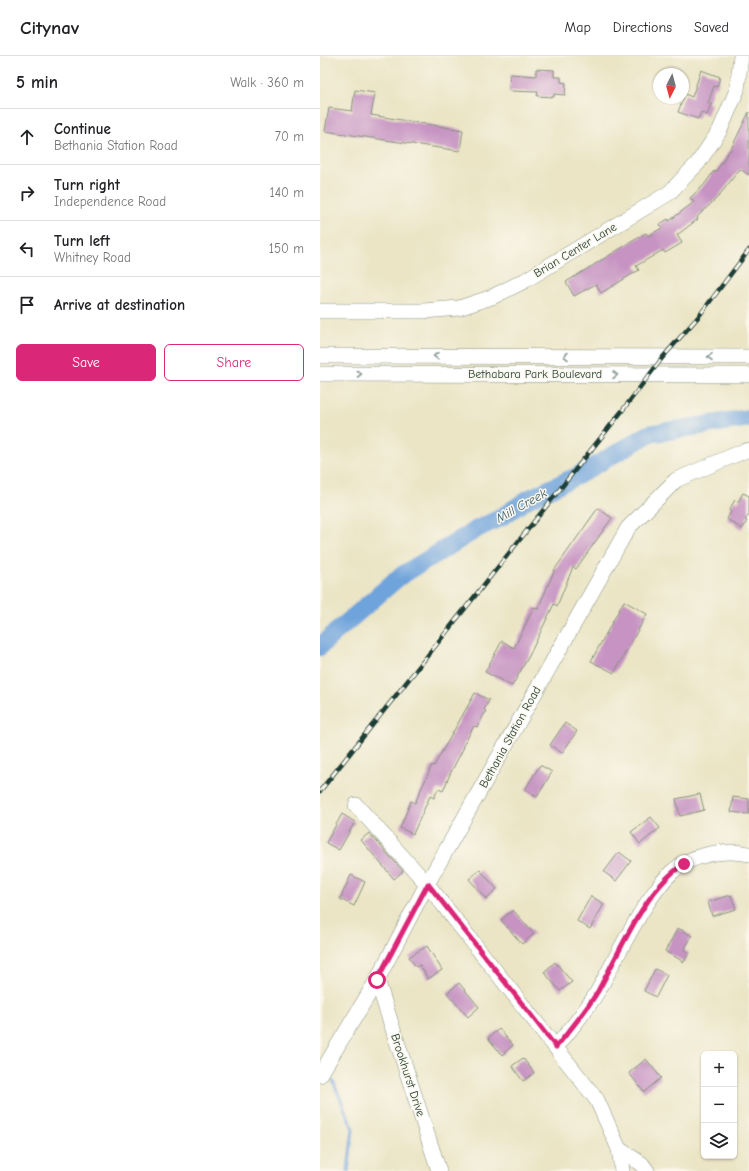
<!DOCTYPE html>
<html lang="en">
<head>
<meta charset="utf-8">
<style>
  :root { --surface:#fff; --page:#f6f6f6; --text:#202124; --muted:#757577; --line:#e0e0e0; --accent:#db2777 }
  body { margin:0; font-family:"Comic Neue",sans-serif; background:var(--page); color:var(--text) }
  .controls { position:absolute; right:12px; bottom:12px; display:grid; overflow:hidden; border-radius:6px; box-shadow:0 1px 3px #0004 }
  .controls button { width:36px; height:36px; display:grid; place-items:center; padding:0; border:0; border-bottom:1px solid var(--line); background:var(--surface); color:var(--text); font:20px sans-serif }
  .compass { position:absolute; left:333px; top:12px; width:36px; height:36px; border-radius:50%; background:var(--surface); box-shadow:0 1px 3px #0004; rotate:186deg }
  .stop { position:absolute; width:12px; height:12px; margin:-9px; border:3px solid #db2777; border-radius:50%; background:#fff }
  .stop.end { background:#db2777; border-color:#fff; box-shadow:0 1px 4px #0008 }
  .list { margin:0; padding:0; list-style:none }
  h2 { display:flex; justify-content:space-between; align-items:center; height:52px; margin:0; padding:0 16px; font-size:17px }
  h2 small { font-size:13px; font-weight:400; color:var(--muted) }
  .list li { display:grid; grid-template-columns:26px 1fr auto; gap:12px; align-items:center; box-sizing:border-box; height:56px; padding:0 16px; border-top:1px solid var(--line) }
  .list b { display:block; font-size:15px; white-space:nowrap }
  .list p { margin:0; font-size:13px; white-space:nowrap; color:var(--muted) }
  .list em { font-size:13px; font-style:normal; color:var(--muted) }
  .actions { display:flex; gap:8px; padding:12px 16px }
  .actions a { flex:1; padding:9px 0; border:1px solid var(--accent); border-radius:6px; text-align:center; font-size:14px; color:var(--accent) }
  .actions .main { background:var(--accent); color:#fff }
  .icon { flex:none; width:22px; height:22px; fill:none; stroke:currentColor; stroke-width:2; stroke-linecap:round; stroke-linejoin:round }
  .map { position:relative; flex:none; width:429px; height:1115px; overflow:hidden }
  header { display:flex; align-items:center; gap:24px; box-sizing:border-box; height:56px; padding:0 20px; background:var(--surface); border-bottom:1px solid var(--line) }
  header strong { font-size:19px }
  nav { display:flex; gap:22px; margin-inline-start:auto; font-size:14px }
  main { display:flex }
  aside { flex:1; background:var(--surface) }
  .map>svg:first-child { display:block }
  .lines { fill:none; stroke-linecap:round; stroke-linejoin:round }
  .stream { stroke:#6ea3db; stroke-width:3 }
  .river { stroke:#6ea3db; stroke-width:18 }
  .building { fill:#c693c2 }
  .minor-casing { stroke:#85917d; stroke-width:16 }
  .minor { stroke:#fff; stroke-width:15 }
  .rail-casing { stroke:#1f3d34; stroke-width:4.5 }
  .rail { stroke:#fbf7ec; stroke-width:3; stroke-dasharray:9; stroke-linecap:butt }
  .oneway { stroke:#8f9e9a }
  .route { stroke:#db2777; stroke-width:5 }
  .labels { text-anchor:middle; stroke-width:3; stroke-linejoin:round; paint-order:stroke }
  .street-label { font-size:12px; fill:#1f3d34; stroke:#fbf7ec }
  .water-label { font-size:13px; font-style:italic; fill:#375c66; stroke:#fbf7ec }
</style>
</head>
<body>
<header>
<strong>Citynav</strong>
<nav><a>Map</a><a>Directions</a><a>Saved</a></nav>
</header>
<main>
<aside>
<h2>5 min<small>Walk · 360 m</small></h2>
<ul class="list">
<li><svg class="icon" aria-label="ahead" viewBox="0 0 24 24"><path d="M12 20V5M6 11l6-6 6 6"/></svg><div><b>Continue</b><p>Bethania Station Road</p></div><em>70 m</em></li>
<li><svg class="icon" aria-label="right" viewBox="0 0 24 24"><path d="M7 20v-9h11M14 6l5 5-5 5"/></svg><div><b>Turn right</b><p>Independence Road</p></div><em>140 m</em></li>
<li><svg class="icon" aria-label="left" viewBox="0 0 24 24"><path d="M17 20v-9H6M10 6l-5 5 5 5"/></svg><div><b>Turn left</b><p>Whitney Road</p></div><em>150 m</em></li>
<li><svg class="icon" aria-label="arrive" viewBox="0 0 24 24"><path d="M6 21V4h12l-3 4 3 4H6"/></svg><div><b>Arrive at destination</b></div></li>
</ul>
<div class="actions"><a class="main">Save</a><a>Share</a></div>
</aside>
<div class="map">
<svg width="429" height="1115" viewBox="0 0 429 1115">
  <rect width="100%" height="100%" fill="#fbf7ec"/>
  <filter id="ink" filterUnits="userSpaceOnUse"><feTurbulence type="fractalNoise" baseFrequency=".025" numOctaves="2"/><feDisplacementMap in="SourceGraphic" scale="8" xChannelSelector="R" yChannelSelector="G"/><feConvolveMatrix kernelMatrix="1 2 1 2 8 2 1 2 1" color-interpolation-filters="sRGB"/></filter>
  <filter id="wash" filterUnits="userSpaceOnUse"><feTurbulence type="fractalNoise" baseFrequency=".012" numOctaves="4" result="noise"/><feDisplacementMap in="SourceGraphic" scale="16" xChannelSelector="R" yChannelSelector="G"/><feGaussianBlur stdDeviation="0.9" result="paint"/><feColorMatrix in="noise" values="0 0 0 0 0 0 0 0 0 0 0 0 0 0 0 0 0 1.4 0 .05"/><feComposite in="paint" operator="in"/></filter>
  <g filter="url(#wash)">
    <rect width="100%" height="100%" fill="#ebe5c6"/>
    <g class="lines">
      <!-- stream -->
      <path class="stream" d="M 13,1025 L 33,1073 L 28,1115"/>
      <!-- river -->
      <path class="river" d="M 0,591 L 10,581 L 79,521 L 157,473 L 180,462 L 208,443 L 259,419 L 329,378 L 429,362"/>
    </g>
    <g id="blocks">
      <!-- building -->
      <g class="building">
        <path d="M 216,13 L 234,14 L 234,21 L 241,21 L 241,26 L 246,27 L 245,39 L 234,38 L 234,41 L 217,40 L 218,36 L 189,35 L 190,18 L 216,20 Z"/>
        <path d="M 381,14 L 400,21 L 397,31 L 394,30 L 388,47 L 391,48 L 387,59 L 381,56 L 378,63 L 358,56 L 365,38 L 372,41 Z"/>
        <path d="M 35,34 L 55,37 L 51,59 L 143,74 L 140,95 L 5,75 L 9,52 L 32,55 Z"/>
        <path d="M 429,56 L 429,119 L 420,113 L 398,141 L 377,161 L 378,163 L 357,179 L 362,187 L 345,197 L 343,194 L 316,210 L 319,214 L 281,237 L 276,228 L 254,240 L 246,226 L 326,177 L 328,180 L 342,172 L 340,168 L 348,163 L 349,165 L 374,146 L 370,142 L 384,129 L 394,115 L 395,117 L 409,95 L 410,95 Z"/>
        <path d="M 423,437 L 429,440 L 429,459 L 425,464 L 427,465 L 422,473 L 407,463 L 411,456 L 409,454 L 415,444 L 418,446 Z"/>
        <path d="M 278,452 L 292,462 L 256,513 L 253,511 L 237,550 L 234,548 L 209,600 L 192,630 L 165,616 L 182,585 L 194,592 L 214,551 L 218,553 L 235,513 Z"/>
        <path d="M 304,545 L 327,558 L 294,617 L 271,605 Z"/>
        <path d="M 155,637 L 169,644 L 164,654 L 166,655 L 157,671 L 154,670 L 143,690 L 144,691 L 130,718 L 123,735 L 118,733 L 114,742 L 110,740 L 93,778 L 80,772 L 91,745 L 95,747 L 112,709 L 114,710 Z"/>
        <path d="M 245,667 L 257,675 L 242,697 L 230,689 Z"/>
        <path d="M 220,709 L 232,716 L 217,741 L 205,734 Z"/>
        <path d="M 380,738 L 384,754 L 360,760 L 356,743 Z"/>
        <path d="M 413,741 L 429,743 L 429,758 L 411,756 Z"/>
        <path d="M 22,758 L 35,766 L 19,794 L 6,787 Z"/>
        <path d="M 331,761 L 340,772 L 320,788 L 311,776 Z"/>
        <path d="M 49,777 L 83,815 L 74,823 L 41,784 Z"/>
        <path d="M 299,796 L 311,805 L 296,825 L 284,816 Z"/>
        <path d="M 160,814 L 177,833 L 166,843 L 149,823 Z"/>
        <path d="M 31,819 L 45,826 L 34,850 L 20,843 Z"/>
        <path d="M 411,839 L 416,853 L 392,860 L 388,846 Z"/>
        <path d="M 271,840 L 284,848 L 270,873 L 257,865 Z"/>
        <path d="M 193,854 L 214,878 L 202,888 L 181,864 Z"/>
        <path d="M 358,872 L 372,880 L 364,894 L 369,897 L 364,906 L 345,895 Z"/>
        <path d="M 107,890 L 122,914 L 108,923 L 100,909 L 96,911 L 89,901 Z"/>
        <path d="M 235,906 L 252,926 L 240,935 L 224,916 Z"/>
        <path d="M 335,913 L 347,919 L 336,941 L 324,935 Z"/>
        <path d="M 139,927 L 159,951 L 148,961 L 127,937 Z"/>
        <path d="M 179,973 L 193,989 L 182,999 L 168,982 Z"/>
        <path d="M 203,1002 L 214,1017 L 203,1025 L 192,1010 Z"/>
        <path d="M 326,1003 L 341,1022 L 324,1036 L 309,1017 Z"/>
      </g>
    </g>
  </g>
  <g filter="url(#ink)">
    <use href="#blocks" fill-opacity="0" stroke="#85917d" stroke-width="1"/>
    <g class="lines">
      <!-- minor casing -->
      <g class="minor-casing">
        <g id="minor">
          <path d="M 0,255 L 104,255 L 139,252 L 172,241 L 204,225 L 349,137 L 378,107 L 400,74 L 417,34 L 421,0"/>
          <path d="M 0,300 L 429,301"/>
          <path d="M 0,318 L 429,319"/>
          <path d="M 36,749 L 107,828 L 277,1044 L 299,1093 L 302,1115"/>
          <path d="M 57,924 L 119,1115"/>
          <path d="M 236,991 C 251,973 266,955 278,935 C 293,908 306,881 322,855 C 331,841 340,827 352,816 C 371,798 404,793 429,798"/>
          <path d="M 0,1019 L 57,924 L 107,828 L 308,472 L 356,424 L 424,395 L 429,394"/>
          <path d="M 299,1093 L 322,1108 L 327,1115"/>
        </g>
      </g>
      <!-- minor -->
      <use href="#minor" class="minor"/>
      <!-- rail casing -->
      <g class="rail-casing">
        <path id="rail" d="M 0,735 L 302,355 L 343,301 L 379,260 L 429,194"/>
      </g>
      <!-- rail -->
      <use href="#rail" class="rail"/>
    </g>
    <!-- one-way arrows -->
    <defs><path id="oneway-chevron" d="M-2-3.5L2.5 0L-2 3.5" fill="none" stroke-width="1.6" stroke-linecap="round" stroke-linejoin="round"/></defs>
    <g class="oneway">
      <use href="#oneway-chevron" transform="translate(116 300) rotate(-180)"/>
      <use href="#oneway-chevron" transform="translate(246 300) rotate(-180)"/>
      <use href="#oneway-chevron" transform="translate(390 301) rotate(-180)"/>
      <use href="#oneway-chevron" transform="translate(39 318)"/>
      <use href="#oneway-chevron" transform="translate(295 319)"/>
    </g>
  </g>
  <g class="lines" filter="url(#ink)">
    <!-- route -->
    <path class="route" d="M 57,924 L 108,828 L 236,991 C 251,973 266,955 278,935 C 301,894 324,834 364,808"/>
  </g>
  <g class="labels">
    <!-- street labels -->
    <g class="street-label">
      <text transform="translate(255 194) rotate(-31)" y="4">Brian Center Lane</text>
      <text x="215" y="322">Bethabara Park Boulevard</text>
      <text transform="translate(190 681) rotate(-61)" y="4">Bethania Station Road</text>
      <text transform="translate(88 1019) rotate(72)" y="4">Brookhurst Drive</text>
    </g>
    <!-- water labels -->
    <g class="water-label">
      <text transform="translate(201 449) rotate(-29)" y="5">Mill Creek</text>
    </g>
  </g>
</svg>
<div class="controls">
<button>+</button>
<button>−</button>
<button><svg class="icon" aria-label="layers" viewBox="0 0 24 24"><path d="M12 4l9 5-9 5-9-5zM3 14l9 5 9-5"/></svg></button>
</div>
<svg class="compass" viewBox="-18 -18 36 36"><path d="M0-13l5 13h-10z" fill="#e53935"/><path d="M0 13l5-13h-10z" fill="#757577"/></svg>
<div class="stop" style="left:57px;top:924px"></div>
<div class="stop end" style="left:364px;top:808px"></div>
</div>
</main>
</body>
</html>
